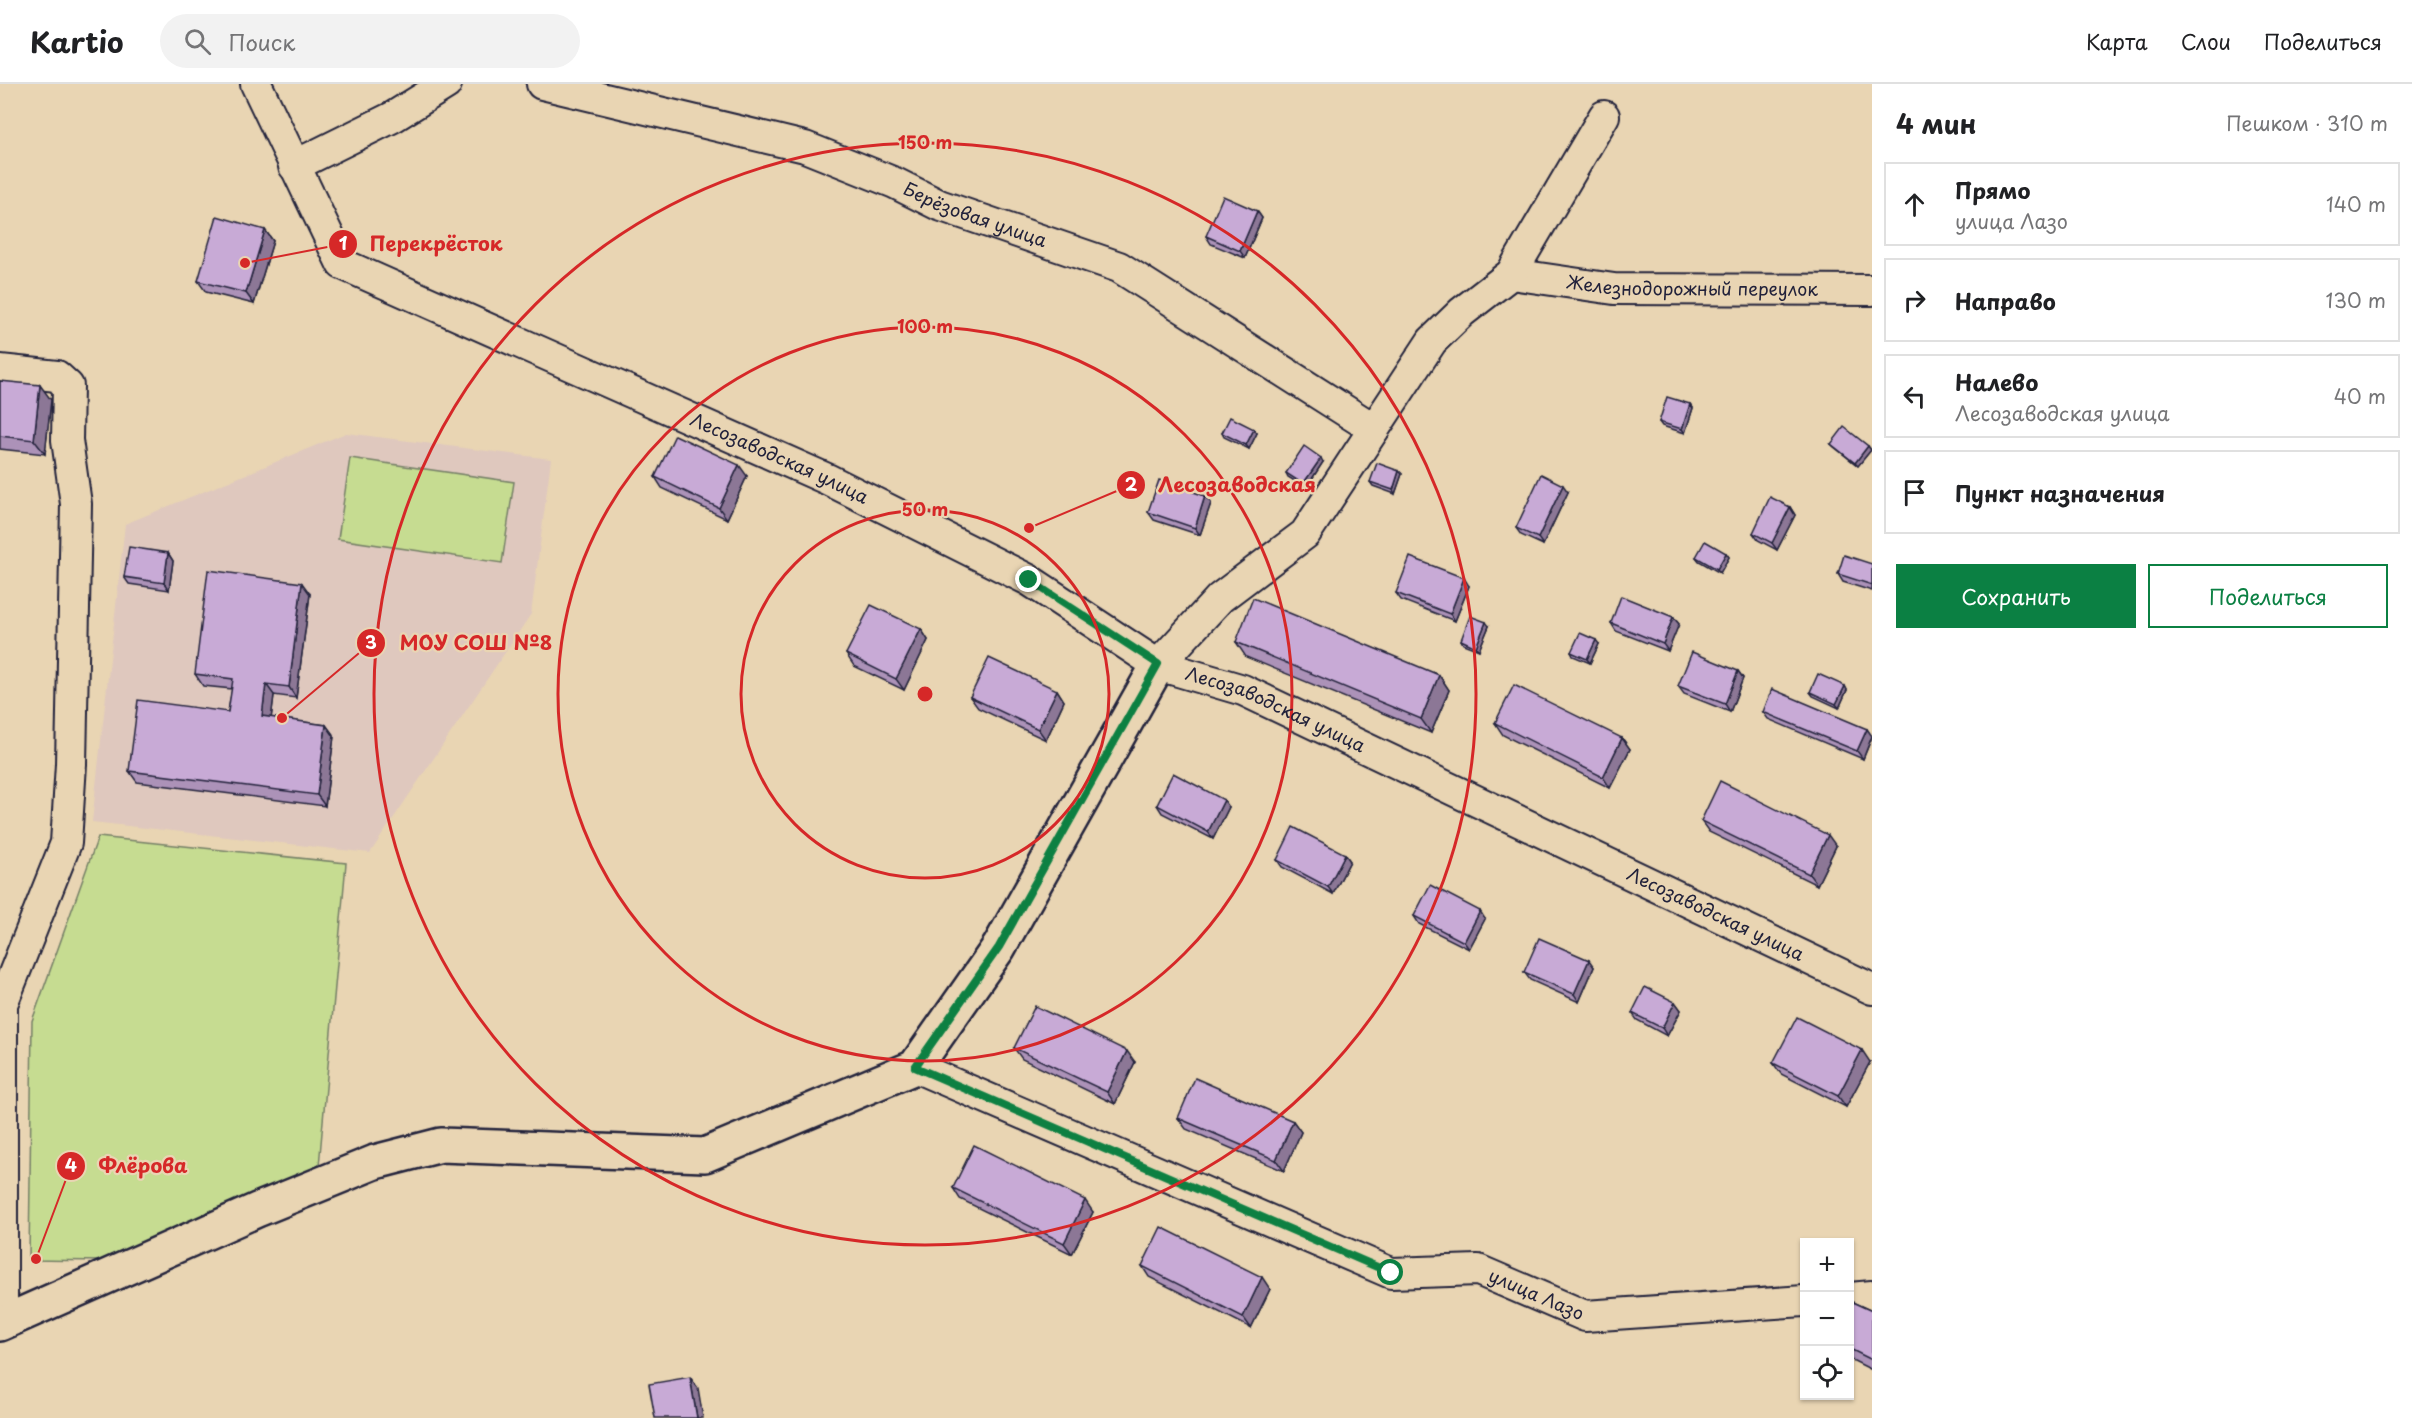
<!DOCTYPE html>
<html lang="ru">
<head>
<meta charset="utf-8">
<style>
  :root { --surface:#fff; --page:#f2f2f2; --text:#202124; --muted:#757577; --line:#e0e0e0; --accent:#0b8043 }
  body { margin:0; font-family:"Playpen Sans",sans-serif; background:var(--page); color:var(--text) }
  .controls { position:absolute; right:18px; bottom:18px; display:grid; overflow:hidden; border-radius:0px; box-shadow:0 2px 4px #0004 }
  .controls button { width:54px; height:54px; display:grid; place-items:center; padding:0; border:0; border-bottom:2px solid var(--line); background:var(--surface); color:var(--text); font:30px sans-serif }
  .stop { position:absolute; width:18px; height:18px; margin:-14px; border:4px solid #0b8043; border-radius:50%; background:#fff }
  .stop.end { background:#0b8043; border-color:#fff; box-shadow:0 2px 6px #0008 }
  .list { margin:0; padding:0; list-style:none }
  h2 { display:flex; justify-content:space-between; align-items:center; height:78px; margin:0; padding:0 24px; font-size:26px }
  h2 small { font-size:20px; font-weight:400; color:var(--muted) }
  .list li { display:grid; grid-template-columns:39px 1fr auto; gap:18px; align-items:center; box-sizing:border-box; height:84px; margin:0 12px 12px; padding:0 12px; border:2px solid var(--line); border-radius:0px }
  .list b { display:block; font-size:22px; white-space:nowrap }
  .list p { margin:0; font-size:20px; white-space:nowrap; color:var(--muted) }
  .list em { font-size:20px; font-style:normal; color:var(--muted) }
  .actions { display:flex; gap:12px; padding:18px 24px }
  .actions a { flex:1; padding:14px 0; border:2px solid var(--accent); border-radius:0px; text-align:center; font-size:21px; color:var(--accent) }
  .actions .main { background:var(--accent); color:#fff }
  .icon { flex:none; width:33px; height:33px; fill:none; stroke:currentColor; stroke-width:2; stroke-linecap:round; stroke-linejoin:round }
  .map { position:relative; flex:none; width:1872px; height:1334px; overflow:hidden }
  header { display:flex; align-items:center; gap:36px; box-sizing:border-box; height:84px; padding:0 30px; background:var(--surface); border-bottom:2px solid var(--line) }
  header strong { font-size:28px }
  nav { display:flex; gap:33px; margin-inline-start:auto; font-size:21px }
  .search { width:420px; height:54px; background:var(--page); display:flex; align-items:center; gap:15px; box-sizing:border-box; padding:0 21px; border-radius:33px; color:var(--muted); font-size:22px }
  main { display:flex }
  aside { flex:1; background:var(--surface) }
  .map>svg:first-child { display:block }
  .built { fill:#dfc8be }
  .green { fill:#c6dc91; stroke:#747f66; stroke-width:1.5 }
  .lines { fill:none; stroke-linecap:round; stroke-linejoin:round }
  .street-casing { stroke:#22223b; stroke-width:34 }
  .secondary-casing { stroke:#22223b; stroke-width:38 }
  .street { stroke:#e9d5b3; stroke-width:30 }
  .secondary { stroke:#e9d5b3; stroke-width:33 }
  .wall { fill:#ac92b8; stroke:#22223b; stroke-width:1.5 }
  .shaded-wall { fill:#8c7796; stroke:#22223b; stroke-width:1.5 }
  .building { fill:#c8aad6; stroke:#22223b; stroke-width:1.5 }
  .route { stroke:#0b8043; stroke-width:8 }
  .ring { fill:none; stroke:#d62828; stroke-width:3 }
  .labels { text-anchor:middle; stroke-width:4.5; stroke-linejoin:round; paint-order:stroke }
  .street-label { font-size:18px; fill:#22223b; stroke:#e9d5b3 }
  .centre { fill:#d62828; stroke:#e9d5b3; stroke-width:3 }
  .ring-label { font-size:18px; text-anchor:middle; font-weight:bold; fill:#d62828; stroke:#e9d5b3; stroke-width:4.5; stroke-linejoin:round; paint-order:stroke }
  .leader { fill:none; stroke:#d62828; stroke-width:2 }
  .callout-dot { fill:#d62828; stroke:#e9d5b3; stroke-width:2 }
  .mark-label { font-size:18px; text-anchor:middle; font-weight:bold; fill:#fff }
  .callout-label { font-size:20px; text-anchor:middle; font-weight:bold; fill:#d62828; stroke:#e9d5b3; stroke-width:4.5; stroke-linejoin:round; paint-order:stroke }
</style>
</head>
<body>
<header>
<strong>Kartio</strong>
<div class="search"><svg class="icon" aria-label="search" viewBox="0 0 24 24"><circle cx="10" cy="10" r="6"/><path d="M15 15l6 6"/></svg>Поиск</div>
<nav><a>Карта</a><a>Слои</a><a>Поделиться</a></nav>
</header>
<main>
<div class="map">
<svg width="1872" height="1334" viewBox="0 0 1872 1334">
  <rect width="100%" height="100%" fill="#e9d5b3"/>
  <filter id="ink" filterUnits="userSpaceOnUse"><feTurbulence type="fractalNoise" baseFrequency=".0167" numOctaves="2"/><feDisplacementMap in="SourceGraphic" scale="12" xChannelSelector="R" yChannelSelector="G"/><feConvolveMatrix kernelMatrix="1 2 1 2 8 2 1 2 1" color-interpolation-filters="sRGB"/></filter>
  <g filter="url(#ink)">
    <!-- built -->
    <path class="built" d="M 346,349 L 551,375 L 531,530 L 370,769 L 92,738 L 125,440 Z"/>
    <!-- green -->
    <g class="green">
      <path d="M 350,374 L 514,398 L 502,479 L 338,455 Z"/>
      <path d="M 98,753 L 346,779 L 319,1082 L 105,1177 L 29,1176 L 32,937 Z"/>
    </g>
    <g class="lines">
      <!-- street casing -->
      <g class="street-casing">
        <g id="street">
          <path id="s1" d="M 256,0 L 342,180 L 827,395 L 1029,496 L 1158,581 L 1243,606 L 1872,905"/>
          <path id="s2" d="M 542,0 L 805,63 L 895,99 L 939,121 L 1119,183 L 1374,345"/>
          <path d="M 294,82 L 393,33 L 446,0"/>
          <path id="s3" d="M 1511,190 L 1614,205 L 1872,206"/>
          <path d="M 0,286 L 57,292 L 68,302 L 67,356 L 76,420 L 71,680 L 66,759 L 2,920 L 2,1240"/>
          <path d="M 1158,581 L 1220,514 L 1305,450 L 1432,257 L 1462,228 L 1511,190 L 1604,32"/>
          <path id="s4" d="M 915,983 L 1391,1189 L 1478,1186 L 1585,1232 L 1804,1217"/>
          <path d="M 1850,1214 L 1872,1212"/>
        </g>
      </g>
      <!-- secondary casing -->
      <g class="secondary-casing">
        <path id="secondary" d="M 0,1240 L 257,1126 L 375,1078 L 441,1061 L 705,1071 L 915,983 L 999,863 L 1158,581"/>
      </g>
      <!-- street -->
      <use href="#street" class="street"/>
      <!-- secondary -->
      <use href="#secondary" class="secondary"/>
    </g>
    <!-- wall -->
    <g class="wall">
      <path d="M 1257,127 L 1262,134 L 1245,174 L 1211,160 L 1206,152 Z"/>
      <path d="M 265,146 L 273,157 L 254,220 L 206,208 L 198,197 Z"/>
      <path d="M 0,297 L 51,316 L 45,370 L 0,365 Z"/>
      <path d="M 1690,320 L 1693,324 L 1685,349 L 1662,342 L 1659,338 Z"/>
      <path d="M 1222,349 L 1257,349 L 1249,365 L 1224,353 Z"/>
      <path d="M 1831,360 L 1868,362 L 1871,366 L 1858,382 L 1834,363 Z"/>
      <path d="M 1323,378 L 1306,404 L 1288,393 L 1286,389 Z"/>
      <path d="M 1399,387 L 1402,390 L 1395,410 L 1373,402 L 1370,398 Z"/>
      <path d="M 747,392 L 727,435 L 662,404 L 655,393 Z"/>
      <path d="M 1568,408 L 1543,461 L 1521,451 L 1516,444 Z"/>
      <path d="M 1205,412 L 1211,419 L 1200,451 L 1154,436 L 1148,428 Z"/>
      <path d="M 1790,423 L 1795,431 L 1777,466 L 1758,456 L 1753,449 Z"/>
      <path d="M 168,469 L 173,477 L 169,506 L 129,500 L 124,493 Z"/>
      <path d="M 1726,469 L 1729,473 L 1720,489 L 1699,477 L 1696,473 Z"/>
      <path d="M 1872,480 L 1872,507 L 1843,498 L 1838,490 Z"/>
      <path d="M 1469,502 L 1455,537 L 1401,516 L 1396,509 Z"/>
      <path d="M 310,510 L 296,614 L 274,611 L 271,634 L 326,641 L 334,652 L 325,722 L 137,698 L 129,687 L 228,628 L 232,605 L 203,602 L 195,590 Z"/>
      <path d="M 1673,533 L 1679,540 L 1668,567 L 1616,547 L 1611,539 Z"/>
      <path d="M 1489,542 L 1479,566 L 1463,560 L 1461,556 Z"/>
      <path d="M 921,545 L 928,556 L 904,606 L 854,582 L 846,570 Z"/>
      <path d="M 1236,558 L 1439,591 L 1449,606 L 1431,649 L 1246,573 Z"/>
      <path d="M 1599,560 L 1590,579 L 1573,572 L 1571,568 Z"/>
      <path d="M 1738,587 L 1743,594 L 1730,628 L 1684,610 L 1678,602 Z"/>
      <path d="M 1845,602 L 1847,606 L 1839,624 L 1813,612 L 1810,608 Z"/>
      <path d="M 1057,606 L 1064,617 L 1046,656 L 978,624 L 970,613 Z"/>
      <path d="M 1763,628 L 1867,645 L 1872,653 L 1863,675 L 1768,635 Z"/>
      <path d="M 1495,639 L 1622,654 L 1630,665 L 1610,704 L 1503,651 Z"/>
      <path d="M 1157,721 L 1229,723 L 1213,755 L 1162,729 Z"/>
      <path d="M 1701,737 L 1836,762 L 1817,801 L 1709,748 Z"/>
      <path d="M 1345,770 L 1350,777 L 1333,810 L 1282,783 L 1277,776 Z"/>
      <path d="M 1414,832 L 1485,835 L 1469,865 L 1419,840 Z"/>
      <path d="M 1594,883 L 1579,918 L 1530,896 L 1524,888 Z"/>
      <path d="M 1675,918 L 1681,926 L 1667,952 L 1637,936 L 1632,929 Z"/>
      <path d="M 1014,964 L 1135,978 L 1115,1020 L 1022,975 Z"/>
      <path d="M 1870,978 L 1846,1023 L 1781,990 L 1773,979 Z"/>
      <path d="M 1178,1034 L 1293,1037 L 1301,1048 L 1284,1087 L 1186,1045 Z"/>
      <path d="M 953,1104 L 1093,1128 L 1072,1170 L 960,1115 Z"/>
      <path d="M 1142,1182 L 1270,1205 L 1251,1244 L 1149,1193 Z"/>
      <path d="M 1850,1217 L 1872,1227 L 1872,1286 L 1850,1275 Z"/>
    </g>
    <!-- shaded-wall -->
    <g class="shaded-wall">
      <path d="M 1257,127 L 1262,134 L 1245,174 L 1240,167 Z"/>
      <path d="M 265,146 L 273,157 L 254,220 L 246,209 Z"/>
      <path d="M 40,301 L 51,316 L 45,370 L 34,356 Z"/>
      <path d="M 1690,320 L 1693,324 L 1685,349 L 1682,345 Z"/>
      <path d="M 1254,345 L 1257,349 L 1249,365 L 1246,361 Z"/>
      <path d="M 1868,362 L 1871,366 L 1858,382 L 1855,379 Z"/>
      <path d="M 1321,374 L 1323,378 L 1306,404 L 1303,400 Z"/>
      <path d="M 739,381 L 747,392 L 727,435 L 719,424 Z"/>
      <path d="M 1399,387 L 1402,390 L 1395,410 L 1393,406 Z"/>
      <path d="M 1563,401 L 1568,408 L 1543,461 L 1538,454 Z"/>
      <path d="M 1205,412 L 1211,419 L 1200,451 L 1195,444 Z"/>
      <path d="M 1790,423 L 1795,431 L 1777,466 L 1772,459 Z"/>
      <path d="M 168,469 L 173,477 L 169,506 L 164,499 Z"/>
      <path d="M 1726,469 L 1729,473 L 1720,489 L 1717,485 Z"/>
      <path d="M 1464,494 L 1469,502 L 1455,537 L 1450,530 Z"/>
      <path d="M 302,499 L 310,510 L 296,614 L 289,603 Z"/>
      <path d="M 1673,533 L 1679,540 L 1668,567 L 1663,560 Z"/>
      <path d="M 1486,538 L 1489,542 L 1479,566 L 1476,563 Z"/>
      <path d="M 921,545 L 928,556 L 904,606 L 896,595 Z"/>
      <path d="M 1596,556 L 1599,560 L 1590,579 L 1587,575 Z"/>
      <path d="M 1738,587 L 1743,594 L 1730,628 L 1725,620 Z"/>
      <path d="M 1439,591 L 1449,606 L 1431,649 L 1421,635 Z"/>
      <path d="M 266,600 L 274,611 L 270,644 L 262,632 Z"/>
      <path d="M 1845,602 L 1847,606 L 1839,624 L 1836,620 Z"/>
      <path d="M 1057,606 L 1064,617 L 1046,656 L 1038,645 Z"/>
      <path d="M 326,641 L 334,652 L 325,722 L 317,711 Z"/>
      <path d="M 1867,645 L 1872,652 L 1863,675 L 1857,667 Z"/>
      <path d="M 1622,654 L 1630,665 L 1610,704 L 1603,693 Z"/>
      <path d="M 1224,716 L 1229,723 L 1213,755 L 1208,748 Z"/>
      <path d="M 1828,751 L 1836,762 L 1817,801 L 1809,790 Z"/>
      <path d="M 1345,770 L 1350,777 L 1333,810 L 1328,803 Z"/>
      <path d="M 1480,827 L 1485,835 L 1469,865 L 1464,858 Z"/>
      <path d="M 1589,876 L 1594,883 L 1579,918 L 1574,910 Z"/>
      <path d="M 1675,918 L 1681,926 L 1667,952 L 1662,944 Z"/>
      <path d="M 1862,966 L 1870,978 L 1846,1023 L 1838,1012 Z"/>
      <path d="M 1127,967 L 1135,978 L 1115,1020 L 1107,1008 Z"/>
      <path d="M 1293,1037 L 1301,1048 L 1284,1087 L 1276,1076 Z"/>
      <path d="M 1085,1116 L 1093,1128 L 1072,1170 L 1064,1159 Z"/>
      <path d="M 1262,1193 L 1270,1205 L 1251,1244 L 1243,1233 Z"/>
      <path d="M 690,1293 L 698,1304 L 703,1334 L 697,1334 Z"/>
    </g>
    <!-- building -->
    <g class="building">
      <path d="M 1223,112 L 1257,127 L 1240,167 L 1206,152 Z"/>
      <path d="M 217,132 L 265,146 L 246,209 L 198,197 Z"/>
      <path d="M 0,297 L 40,301 L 34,356 L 0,352 Z"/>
      <path d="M 1667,313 L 1690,320 L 1682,345 L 1659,338 Z"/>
      <path d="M 1230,333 L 1254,345 L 1246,361 L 1222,349 Z"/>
      <path d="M 1844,343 L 1868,362 L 1855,379 L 1831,360 Z"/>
      <path d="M 675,351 L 739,381 L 719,424 L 655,393 Z"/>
      <path d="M 1304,362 L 1321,374 L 1303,400 L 1286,389 Z"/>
      <path d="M 1377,379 L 1399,387 L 1393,406 L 1370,398 Z"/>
      <path d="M 1541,390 L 1563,401 L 1538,454 L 1516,444 Z"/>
      <path d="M 1159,396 L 1205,412 L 1195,444 L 1148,428 Z"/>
      <path d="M 1770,413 L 1790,423 L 1772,459 L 1753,449 Z"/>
      <path d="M 1705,457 L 1726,469 L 1717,485 L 1696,473 Z"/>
      <path d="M 129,463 L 168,469 L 164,499 L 124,493 Z"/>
      <path d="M 1844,471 L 1872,480 L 1872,501 L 1838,490 Z"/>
      <path d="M 1410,473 L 1464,494 L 1450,530 L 1396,509 Z"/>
      <path d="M 208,486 L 302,499 L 289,603 L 266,600 L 262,632 L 326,641 L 317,711 L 129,687 L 138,616 L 228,628 L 233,595 L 195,590 Z"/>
      <path d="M 1621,512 L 1673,533 L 1663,560 L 1611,539 Z"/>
      <path d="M 1253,514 L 1439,591 L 1421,635 L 1236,558 Z"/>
      <path d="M 871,521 L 921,545 L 896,595 L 846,570 Z"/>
      <path d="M 1470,532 L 1486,538 L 1476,563 L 1461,556 Z"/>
      <path d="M 1580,549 L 1596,556 L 1587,575 L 1571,568 Z"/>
      <path d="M 1692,568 L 1738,587 L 1725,620 L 1678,602 Z"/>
      <path d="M 989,574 L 1057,606 L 1038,645 L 970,613 Z"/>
      <path d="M 1818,590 L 1845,602 L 1836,620 L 1810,608 Z"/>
      <path d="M 1514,601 L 1622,654 L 1603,693 L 1495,639 Z"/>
      <path d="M 1772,605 L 1867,645 L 1857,667 L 1763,628 Z"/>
      <path d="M 1173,689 L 1224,716 L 1208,748 L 1157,721 Z"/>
      <path d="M 1720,697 L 1828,751 L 1809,790 L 1701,737 Z"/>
      <path d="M 1293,743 L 1345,770 L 1328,803 L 1277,776 Z"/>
      <path d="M 1430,801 L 1480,827 L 1464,858 L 1414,832 Z"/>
      <path d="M 1539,854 L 1589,876 L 1574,910 L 1524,888 Z"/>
      <path d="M 1645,903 L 1675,918 L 1662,944 L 1632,929 Z"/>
      <path d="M 1035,922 L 1127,967 L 1107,1008 L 1014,964 Z"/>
      <path d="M 1797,933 L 1862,966 L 1838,1012 L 1773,979 Z"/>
      <path d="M 1195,994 L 1293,1037 L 1276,1076 L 1178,1034 Z"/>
      <path d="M 974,1061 L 1085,1116 L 1064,1159 L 953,1104 Z"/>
      <path d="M 1161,1143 L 1262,1193 L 1243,1233 L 1142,1182 Z"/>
      <path d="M 1850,1217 L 1872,1227 L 1872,1276 L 1850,1265 Z"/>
      <path d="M 690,1293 L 697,1334 L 655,1334 L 649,1300 Z"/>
    </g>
  </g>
  <g class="lines" filter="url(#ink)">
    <!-- route -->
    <path class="route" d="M 1029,496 L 1158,580 L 999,863 L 915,983 L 1391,1189"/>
  </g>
  <!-- distance rings -->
  <g class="ring">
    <circle cx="925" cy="610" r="184"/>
    <circle cx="925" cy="610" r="367"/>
    <circle cx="925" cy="610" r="551"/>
  </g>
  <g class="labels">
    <!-- street labels -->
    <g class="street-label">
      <text dy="6" stroke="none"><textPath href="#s2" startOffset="454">Берёзовая улица</textPath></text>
      <text dy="6" stroke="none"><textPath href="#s3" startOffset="182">Железнодорожный переулок</textPath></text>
      <text dy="6" stroke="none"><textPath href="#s1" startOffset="678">Лесозаводская улица</textPath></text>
      <text dy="6" stroke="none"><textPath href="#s1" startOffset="1236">Лесозаводская улица</textPath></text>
      <text dy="6" stroke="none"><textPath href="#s1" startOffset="1722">Лесозаводская улица</textPath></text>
      <text dy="6" stroke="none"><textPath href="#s4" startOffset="669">улица Лазо</textPath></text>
    </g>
  </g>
  <circle cx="925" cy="610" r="9" class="centre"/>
  <g class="ring-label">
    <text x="925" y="65">150 m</text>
    <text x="925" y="249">100 m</text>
    <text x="925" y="432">50 m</text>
  </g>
  <!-- callouts -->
  <path class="leader" d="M245 179L343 160M1029 444L1131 401M282 634L371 559M36 1175L71 1082"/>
  <g class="callout-dot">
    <circle cx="245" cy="179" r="6"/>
    <circle cx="1029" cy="444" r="6"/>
    <circle cx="282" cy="634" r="6"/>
    <circle cx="36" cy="1175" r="6"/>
    <circle cx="343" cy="160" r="15"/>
    <circle cx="1131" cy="401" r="15"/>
    <circle cx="371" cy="559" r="15"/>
    <circle cx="71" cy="1082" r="15"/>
  </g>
  <g class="mark-label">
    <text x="343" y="166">1</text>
    <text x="1131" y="407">2</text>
    <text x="371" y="565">3</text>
    <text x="71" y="1088">4</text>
  </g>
  <g class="callout-label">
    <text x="436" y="167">Перекрёсток</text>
    <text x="1237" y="408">Лесозаводская</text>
    <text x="476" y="566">МОУ СОШ №8</text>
    <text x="143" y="1089">Флёрова</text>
  </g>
</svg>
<div class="controls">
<button>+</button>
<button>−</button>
<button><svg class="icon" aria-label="locate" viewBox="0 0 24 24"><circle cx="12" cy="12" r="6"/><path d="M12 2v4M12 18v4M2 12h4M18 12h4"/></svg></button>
</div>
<div class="stop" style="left:1391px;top:1189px"></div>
<div class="stop end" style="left:1029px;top:496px"></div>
</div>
<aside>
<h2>4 мин<small>Пешком · 310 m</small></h2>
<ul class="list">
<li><svg class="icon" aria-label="ahead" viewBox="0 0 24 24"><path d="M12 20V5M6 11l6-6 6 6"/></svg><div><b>Прямо</b><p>улица Лазо</p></div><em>140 m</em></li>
<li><svg class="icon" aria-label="right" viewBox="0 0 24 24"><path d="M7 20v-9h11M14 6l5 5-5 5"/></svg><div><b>Направо</b></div><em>130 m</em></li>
<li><svg class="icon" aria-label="left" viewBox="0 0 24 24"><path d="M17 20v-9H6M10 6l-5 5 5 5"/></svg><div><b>Налево</b><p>Лесозаводская улица</p></div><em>40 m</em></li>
<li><svg class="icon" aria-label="arrive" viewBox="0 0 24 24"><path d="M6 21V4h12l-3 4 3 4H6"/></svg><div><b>Пункт назначения</b></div></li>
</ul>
<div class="actions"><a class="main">Сохранить</a><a>Поделиться</a></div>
</aside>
</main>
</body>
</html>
